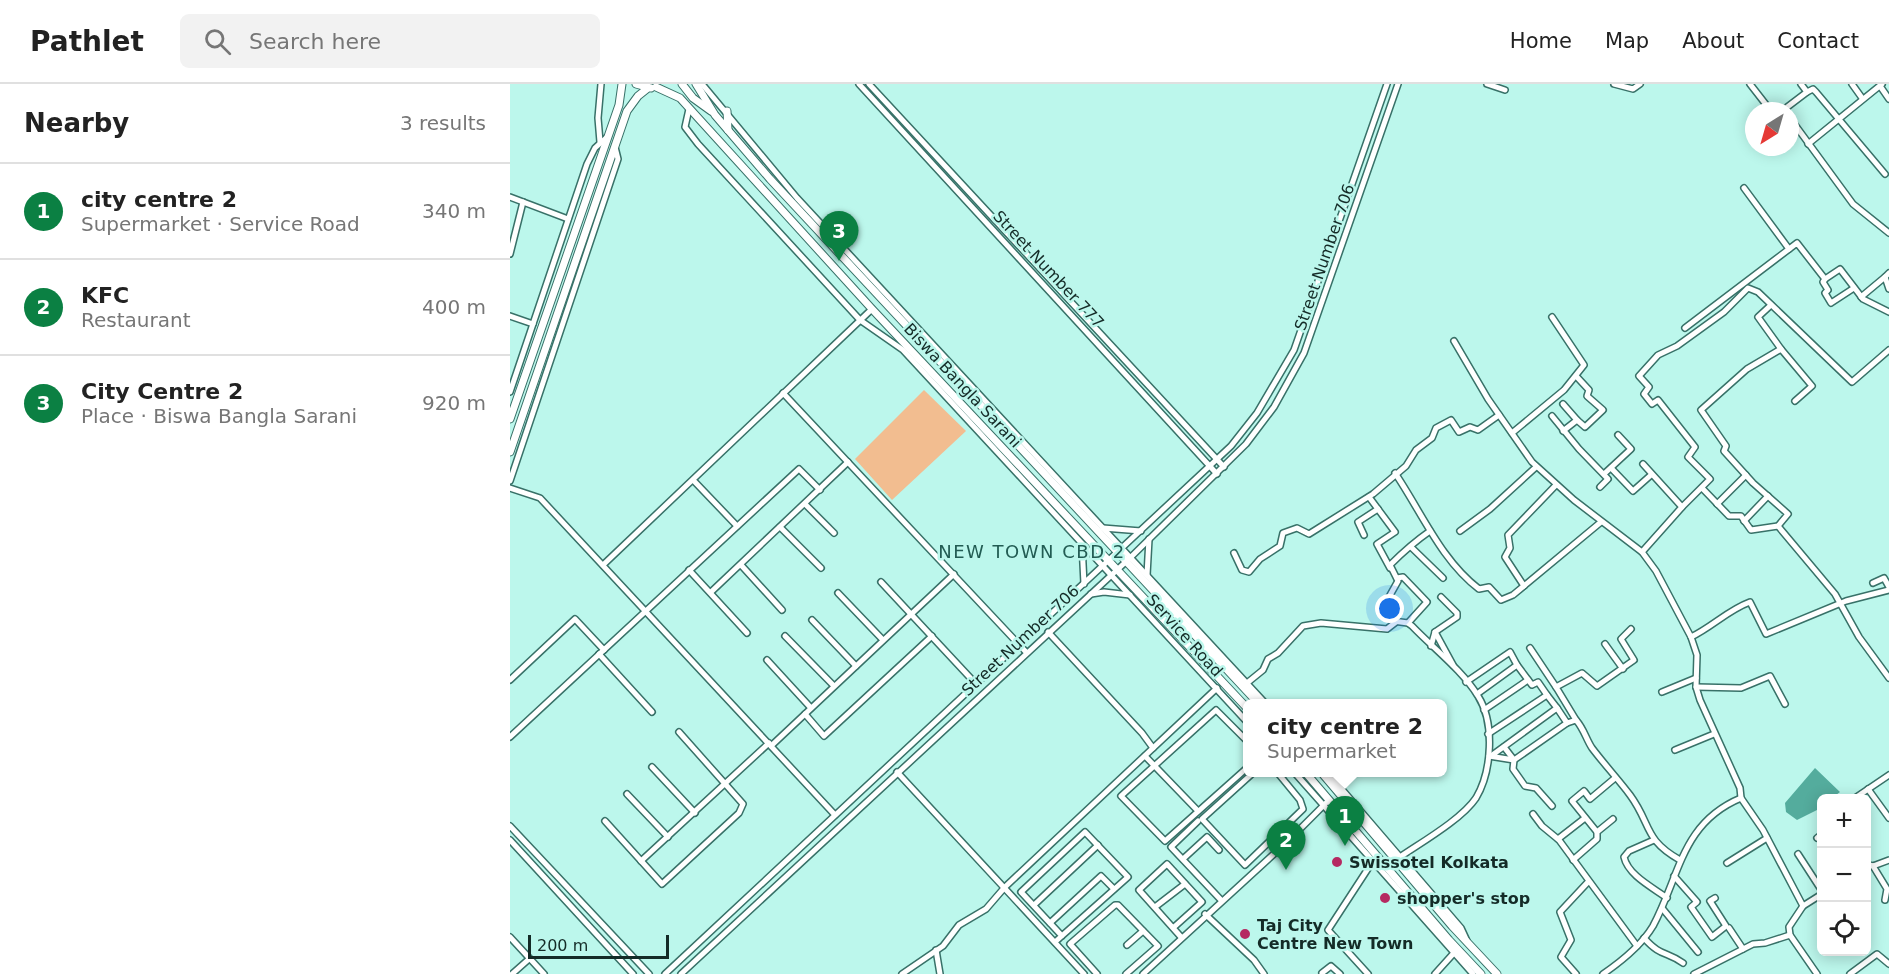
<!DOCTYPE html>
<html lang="en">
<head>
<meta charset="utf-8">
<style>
  :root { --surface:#fff; --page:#f2f2f2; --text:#222; --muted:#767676; --line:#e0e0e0; --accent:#0b8043 }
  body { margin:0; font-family:"DejaVu Sans",sans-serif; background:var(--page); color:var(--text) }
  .controls { position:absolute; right:18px; bottom:18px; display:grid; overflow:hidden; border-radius:9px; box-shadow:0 3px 15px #0003 }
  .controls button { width:54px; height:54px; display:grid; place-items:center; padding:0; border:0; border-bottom:2px solid var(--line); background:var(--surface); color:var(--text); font:30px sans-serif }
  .compass { position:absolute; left:1235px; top:18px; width:54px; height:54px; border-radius:50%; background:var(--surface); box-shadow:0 3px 15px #0003; rotate:217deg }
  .scale { position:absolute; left:18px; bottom:15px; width:141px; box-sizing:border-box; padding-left:6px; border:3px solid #142b27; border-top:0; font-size:16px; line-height:21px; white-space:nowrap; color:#142b27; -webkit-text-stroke:4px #bcf7ec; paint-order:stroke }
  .you { position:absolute; left:880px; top:525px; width:21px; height:21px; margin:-15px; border:4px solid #fff; border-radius:50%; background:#1a73e8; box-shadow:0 0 0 9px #1a73e833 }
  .badge { display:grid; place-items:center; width:39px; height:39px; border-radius:50%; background:var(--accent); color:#fff; font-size:20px; font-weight:700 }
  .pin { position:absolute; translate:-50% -50px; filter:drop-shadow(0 2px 3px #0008) }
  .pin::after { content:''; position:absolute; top:32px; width:21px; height:18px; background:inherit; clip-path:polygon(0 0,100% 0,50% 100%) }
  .popup { position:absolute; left:733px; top:615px; width:204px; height:78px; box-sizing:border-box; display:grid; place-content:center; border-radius:9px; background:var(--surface); filter:drop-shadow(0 2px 4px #0005); font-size:20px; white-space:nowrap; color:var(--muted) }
  .popup b { font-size:22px; color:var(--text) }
  .popup::after { content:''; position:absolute; left:50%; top:100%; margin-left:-12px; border:12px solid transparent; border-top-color:var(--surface) }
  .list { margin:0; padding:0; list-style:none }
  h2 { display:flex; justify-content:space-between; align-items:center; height:78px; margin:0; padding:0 24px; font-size:26px }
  h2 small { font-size:20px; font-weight:400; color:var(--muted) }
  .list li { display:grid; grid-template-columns:39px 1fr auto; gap:18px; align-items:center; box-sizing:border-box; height:96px; padding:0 24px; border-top:2px solid var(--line) }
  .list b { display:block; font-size:22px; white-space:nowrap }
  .list p { margin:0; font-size:20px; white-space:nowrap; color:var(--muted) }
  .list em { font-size:20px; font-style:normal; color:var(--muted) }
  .icon { flex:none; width:33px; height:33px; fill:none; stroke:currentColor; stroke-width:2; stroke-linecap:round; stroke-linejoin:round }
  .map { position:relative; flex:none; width:1379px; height:890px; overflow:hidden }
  header { display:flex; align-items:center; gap:36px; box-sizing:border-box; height:84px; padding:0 30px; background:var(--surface); border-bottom:2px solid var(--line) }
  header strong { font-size:28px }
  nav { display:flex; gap:33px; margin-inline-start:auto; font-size:21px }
  .search { width:420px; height:54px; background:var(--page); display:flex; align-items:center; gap:15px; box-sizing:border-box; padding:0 21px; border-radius:9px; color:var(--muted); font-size:22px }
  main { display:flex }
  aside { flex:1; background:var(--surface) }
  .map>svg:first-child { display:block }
  .green { fill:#f2bd90 }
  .water { fill:#54ac9d }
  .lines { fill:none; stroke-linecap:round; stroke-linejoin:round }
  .minor-casing { stroke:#387168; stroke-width:8 }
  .major-casing { stroke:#387168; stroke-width:9 }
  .minor { stroke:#fff; stroke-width:5 }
  .major { stroke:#fff; stroke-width:7 }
  .poi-dot { fill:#b52961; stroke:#bcf7ec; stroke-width:2 }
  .labels { text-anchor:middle; stroke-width:5; stroke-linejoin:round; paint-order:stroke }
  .street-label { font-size:16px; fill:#142b27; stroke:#bcf7ec }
  .poi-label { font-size:16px; font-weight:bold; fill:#142b27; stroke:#bcf7ec; text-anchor:start }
  .neighbourhood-label { font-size:18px; letter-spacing:1.5px; fill:#225c53; stroke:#bcf7ec }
</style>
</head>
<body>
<header>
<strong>Pathlet</strong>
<div class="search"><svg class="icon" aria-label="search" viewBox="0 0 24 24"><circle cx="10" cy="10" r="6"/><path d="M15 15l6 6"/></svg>Search here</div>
<nav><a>Home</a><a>Map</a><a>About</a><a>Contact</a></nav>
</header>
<main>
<aside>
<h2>Nearby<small>3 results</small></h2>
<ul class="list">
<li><span class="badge">1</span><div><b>city centre 2</b><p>Supermarket · Service Road</p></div><em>340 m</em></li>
<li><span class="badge">2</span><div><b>KFC</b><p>Restaurant</p></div><em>400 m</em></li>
<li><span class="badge">3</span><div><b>City Centre 2</b><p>Place · Biswa Bangla Sarani</p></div><em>920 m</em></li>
</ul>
</aside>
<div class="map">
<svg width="1379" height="890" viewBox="0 0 1379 890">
  <rect width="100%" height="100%" fill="#bcf7ec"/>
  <!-- green -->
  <path class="green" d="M 414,306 L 456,347 L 382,416 L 345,375 Z"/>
  <!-- water -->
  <path class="water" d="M 1305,684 L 1330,708 L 1322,714 L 1312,714 L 1311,724 L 1287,736 L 1276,728 L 1275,719 Z"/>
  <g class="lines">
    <!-- minor casing -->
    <g class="minor-casing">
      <g id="minor">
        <path d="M 192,0 L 287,114 L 756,620"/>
        <path d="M 349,0 L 707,390"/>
        <path d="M 359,0 L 714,383"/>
        <path d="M 977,0 L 995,6"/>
        <path d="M 1104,0 L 1123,5 L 1130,0"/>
        <path d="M 1240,0 L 1261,27"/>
        <path d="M 1291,0 L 1297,8 L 1303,5 L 1306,8 L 1375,90"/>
        <path d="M 1342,0 L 1352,14"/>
        <path d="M 1370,2 L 1379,15"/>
        <path d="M 179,25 L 175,43 L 188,60 L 350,236 L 393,266 L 738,639"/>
        <path d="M 1272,27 L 1297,8"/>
        <path d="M 1280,34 L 1343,120 L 1379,149"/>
        <path d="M 90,58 L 88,34 L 91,0"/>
        <path d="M 1298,60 L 1372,0"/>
        <path d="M 1234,104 L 1279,165"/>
        <path d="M 0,113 L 58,135"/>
        <path d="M 0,170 L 13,118"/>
        <path d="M 1379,189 L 1375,193 L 1379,205"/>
        <path d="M 1315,195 L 1313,198 L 1318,206 L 1315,209 L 1321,219 L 1344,204"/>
        <path d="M 1351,213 L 1375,193"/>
        <path d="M 1261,221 L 1248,233 L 1271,265"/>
        <path d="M 0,232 L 23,240"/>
        <path d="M 1175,244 L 1287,159 L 1315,195 L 1330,185 L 1353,215 L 1379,228"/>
        <path d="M 944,257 L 978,315 L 1022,378 L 1064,416 L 1132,468 L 1146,487 L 1181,553 L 1187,571 L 1186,603 L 1190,616 L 1230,704 L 1231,714"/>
        <path d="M 0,308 L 77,80 L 85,64 L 96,54"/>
        <path d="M 273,309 L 516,568"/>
        <path d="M 1053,320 L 1067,336"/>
        <path d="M 1042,332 L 1069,365 L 1098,395 L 1090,403"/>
        <path d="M 1053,347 L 1067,336 L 1075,343 L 1093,326 L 1077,312 L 1079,306 L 1066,292"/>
        <path d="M 1002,349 L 1054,306 L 1074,281 L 1042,233"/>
        <path d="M 1101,384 L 1123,407 L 1141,391"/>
        <path d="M 885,389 C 912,429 931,476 969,505 L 979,503 L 991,516 L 1003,511 L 1091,438"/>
        <path d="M 1094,390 L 1121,365 L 1108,351"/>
        <path d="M 0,397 L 108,75 L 105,63"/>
        <path d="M 184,397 L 227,442"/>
        <path d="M 0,404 L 30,414 L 325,731"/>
        <path d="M 1192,404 L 1219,432 L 1231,432 L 1241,446 L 1268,442 L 1278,430 L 1243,399 L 1214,367 L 1216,362 L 1191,326 L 1237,285 L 1271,265 L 1302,302 L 1285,317"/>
        <path d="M 859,413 L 885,448 L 867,460 L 880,484"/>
        <path d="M 295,420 L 324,449"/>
        <path d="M 1207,420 L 1236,391"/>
        <path d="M 1172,423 L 1200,395 L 1178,373 L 1185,363 L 1148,316 L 1142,320 L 1134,310 L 1139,303 L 1129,292 L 1148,271 L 1167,262 L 1214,228 L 1238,204 L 1248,208 L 1342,298 L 1379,266"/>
        <path d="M 1234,437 L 1258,412"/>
        <path d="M 1268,442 L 1325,510 L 1349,553 L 1379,594"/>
        <path d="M 270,443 L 311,484"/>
        <path d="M 593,444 L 631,447"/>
        <path d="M 950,447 L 980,425 L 1026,383"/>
        <path d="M 854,451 L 848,438 L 868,425"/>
        <path d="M 572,460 L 574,500"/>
        <path d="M 901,463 L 933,494"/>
        <path d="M 1132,468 L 1172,423 L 1133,380"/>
        <path d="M 724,469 L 732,486 L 739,488 L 750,475 L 770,462 L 773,449 L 787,444 L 799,450 L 863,410 L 896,382 L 906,366 L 922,354 L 926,344 L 941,336 L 949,348 L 960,343 L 968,346 L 989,331"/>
        <path d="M 93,481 L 362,225"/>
        <path d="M 231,481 L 272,526"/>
        <path d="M 179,486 L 237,549"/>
        <path d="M 637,491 L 639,455"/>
        <path d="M 887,494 L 893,493 L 917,518 L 898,539"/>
        <path d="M 371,498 L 466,600"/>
        <path d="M 1363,499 L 1374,494 L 1379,503"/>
        <path d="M 1014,502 L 995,473 L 1000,464 L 998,451 L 1046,401"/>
        <path d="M 201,508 L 338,378"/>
        <path d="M 328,509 L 373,556"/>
        <path d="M 581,510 L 594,508 L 620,511"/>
        <path d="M 302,536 L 346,582"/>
        <path d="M 538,548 L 632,649 L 643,664"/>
        <path d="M 925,548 L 943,581"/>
        <path d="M 275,552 L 324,602"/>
        <path d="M 1181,553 C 1202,543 1218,526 1240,518 L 1256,550 L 1336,517 L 1379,506"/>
        <path d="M 1095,560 L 1113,585"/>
        <path d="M 921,562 L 925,548 L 947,533 L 947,529 L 931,513"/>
        <path d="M 1020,564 L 1046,603"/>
        <path d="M 89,570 L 142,628"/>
        <path d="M 257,576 L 301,624"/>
        <path d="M 0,596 L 65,535 L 94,566"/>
        <path d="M 956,598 L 1000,568 L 1007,581"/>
        <path d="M 737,599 L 753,586 L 758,575 L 768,569 L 793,542 L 811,539 L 877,545 L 886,538"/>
        <path d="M 1186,603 L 1231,604 L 1260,592 L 1275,620"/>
        <path d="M 1152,608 L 1186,594"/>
        <path d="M 967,610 L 1007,581 L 1022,601 L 1028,598 L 1037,611"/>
        <path d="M 974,626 L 1018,596"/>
        <path d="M 295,630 L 314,652 L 422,552"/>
        <path d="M 1066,636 L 1046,603 L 1072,589 L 1087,602 L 1124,576 L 1111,555 L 1121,545"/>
        <path d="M 1057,639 L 1066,636 C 1074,645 1076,655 1082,664 C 1094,680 1108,695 1120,711 C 1142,741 1133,755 1170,776"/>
        <path d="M 978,650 L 1037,611 L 1047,624"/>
        <path d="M 0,653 L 289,385 L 310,406"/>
        <path d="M 738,658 L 706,626 L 611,712 L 655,757 L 738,683"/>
        <path d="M 261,662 L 444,490"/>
        <path d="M 994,663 L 1004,676 L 1003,685 L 1015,702 L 1026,704 L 1042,722"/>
        <path d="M 1165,666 L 1204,650"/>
        <path d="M 635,672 L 688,727"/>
        <path d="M 979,672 L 1004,676 L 1057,639 L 1047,624 L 981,672"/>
        <path d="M 142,683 L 185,729"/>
        <path d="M 387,688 L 574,890"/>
        <path d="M 744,688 L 692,735 L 735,781 L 793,725 L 790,716 L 767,688"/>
        <path d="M 784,688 L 963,890"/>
        <path d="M 817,688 L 951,844 L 957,857"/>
        <path d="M 1358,705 L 1379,734"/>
        <path d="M 117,710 L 158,753"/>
        <path d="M 1345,714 L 1379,691"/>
        <path d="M 1023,730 L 1032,742 L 1049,756 L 1127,862"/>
        <path d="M 95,737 L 152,800 L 229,729 L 233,720 L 169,648"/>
        <path d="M 688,737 L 661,763 L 711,816"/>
        <path d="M 0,742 L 139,890"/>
        <path d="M 1087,748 L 1062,717 L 1074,707 L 1080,715 L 1105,694"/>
        <path d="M 1307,754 L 1312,750"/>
        <path d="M 1048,755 L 1075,734"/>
        <path d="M 0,756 L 123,890"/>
        <path d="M 1144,756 L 1119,767 L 1114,773 C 1118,791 1142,803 1157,814"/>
        <path d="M 1288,770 L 1312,807"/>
        <path d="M 890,773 C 912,758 952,735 966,714 C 982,687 985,639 968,612 C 952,586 923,564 902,542 L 898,539 L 883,537 L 878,530 L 879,513 L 888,497 L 880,481 C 891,470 907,456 920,447"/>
        <path d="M 673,775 L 697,753 L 709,766"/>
        <path d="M 1063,776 L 1087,755 L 1087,748 L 1103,735"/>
        <path d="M 131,777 L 259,659"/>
        <path d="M 1217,779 L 1257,754"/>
        <path d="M 1356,780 L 1363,782 L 1379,776"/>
        <path d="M 1363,782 L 1377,805 L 1375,816"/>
        <path d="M 1164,792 L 1187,818 L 1181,823 L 1202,853 L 1216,842 L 1200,817 L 1205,814"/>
        <path d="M 524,821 L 588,761"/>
        <path d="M 1293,822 L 1312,810"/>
        <path d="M 645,823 L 675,800"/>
        <path d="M 1152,824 L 1188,868"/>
        <path d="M 695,830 L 744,876 L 754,890"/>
        <path d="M 540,839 L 591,792 L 604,805"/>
        <path d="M 663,844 L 692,818 L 657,780 L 629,806 L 671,853"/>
        <path d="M 1219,844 L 1233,865"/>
        <path d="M 0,853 L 34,890"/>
        <path d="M 1134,854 C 1151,873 1156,867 1173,879"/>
        <path d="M 545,858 L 618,793 L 575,748 L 511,808 L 552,852"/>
        <path d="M 617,861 L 633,847"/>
        <path d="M 426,866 L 430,890"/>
        <path d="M 812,889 L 821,882 L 830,890"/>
        <path d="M 2,890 L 19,875"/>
        <path d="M 155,890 L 721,362 L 747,329 L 784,266 L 877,0"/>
        <path d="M 171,890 L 621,473 L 736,360 L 764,323 L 794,269 L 888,0"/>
        <path d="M 392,890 L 433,862 L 449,841 L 476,825 L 495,803 L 707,604"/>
        <path d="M 587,890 L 560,860 L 605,821 L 608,821 L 648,862 L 616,890"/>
        <path d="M 633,890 L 777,758 L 816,719"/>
        <path d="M 858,890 L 818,846 L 863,777"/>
        <path d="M 925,890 L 943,870"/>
        <path d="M 1066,890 L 1051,873 L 1061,856 L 1050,828 L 1078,798"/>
        <path d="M 1093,890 C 1112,877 1131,862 1143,842 C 1170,792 1171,739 1231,714 L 1253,746 L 1293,822 L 1279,843 L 1280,851 L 1307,890"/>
        <path d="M 1184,890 L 1243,860 L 1255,859 L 1280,851"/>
        <path d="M 1340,890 L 1367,870 L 1379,880"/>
      </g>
    </g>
    <!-- major casing -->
    <g class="major-casing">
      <g id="major">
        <path d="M 126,0 L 141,4"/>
        <path d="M 172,0 L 183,14 L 201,27"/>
        <path d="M 186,0 L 205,31 L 260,95 L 749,620"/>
        <path d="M 146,3 L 170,14 L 362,225 L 738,625"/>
        <path d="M 217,27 L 218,46"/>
        <path d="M 0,335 L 109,21 L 112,0"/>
        <path d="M 0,368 L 117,27 L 128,12 L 138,4"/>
        <path d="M 795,688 L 939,856 L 971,890"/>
        <path d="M 811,688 L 942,842 L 987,890"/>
      </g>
    </g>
    <!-- minor -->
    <use href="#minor" class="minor"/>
    <!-- major -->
    <use href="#major" class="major"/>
  </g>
  <!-- markers -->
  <g class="poi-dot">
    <circle cx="827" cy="778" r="6"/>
    <circle cx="875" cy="814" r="6"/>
    <circle cx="735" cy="850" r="6"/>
  </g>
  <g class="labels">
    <!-- street labels -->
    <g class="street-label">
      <text transform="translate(814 173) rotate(-71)" y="6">Street Number 706</text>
      <text transform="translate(539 185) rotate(47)" y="6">Street Number 777</text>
      <text transform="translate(453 301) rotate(47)" y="6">Biswa Bangla Sarani</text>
      <text transform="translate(675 551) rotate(48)" y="6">Service Road</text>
      <text transform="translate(510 556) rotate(-43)" y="6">Street Number 706</text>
    </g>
    <!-- poi labels -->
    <g class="poi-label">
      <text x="839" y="784">Swissotel Kolkata</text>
      <text x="887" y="820">shopper's stop</text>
      <text x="747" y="847">Taj City<tspan x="747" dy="18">Centre New Town</tspan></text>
    </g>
    <!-- neighbourhood labels -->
    <g class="neighbourhood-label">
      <text x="522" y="474">NEW TOWN CBD 2</text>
    </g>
  </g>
</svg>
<div class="controls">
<button>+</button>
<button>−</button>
<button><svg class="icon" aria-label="locate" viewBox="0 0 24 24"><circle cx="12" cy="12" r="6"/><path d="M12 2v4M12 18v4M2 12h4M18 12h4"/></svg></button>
</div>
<svg class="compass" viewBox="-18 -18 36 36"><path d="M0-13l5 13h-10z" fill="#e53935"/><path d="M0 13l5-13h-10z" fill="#767676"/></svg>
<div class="scale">200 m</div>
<div class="you"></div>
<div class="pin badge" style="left:835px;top:762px">1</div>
<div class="popup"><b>city centre 2</b>Supermarket</div>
<div class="pin badge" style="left:776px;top:786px">2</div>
<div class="pin badge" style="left:329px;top:177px">3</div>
</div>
</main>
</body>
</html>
